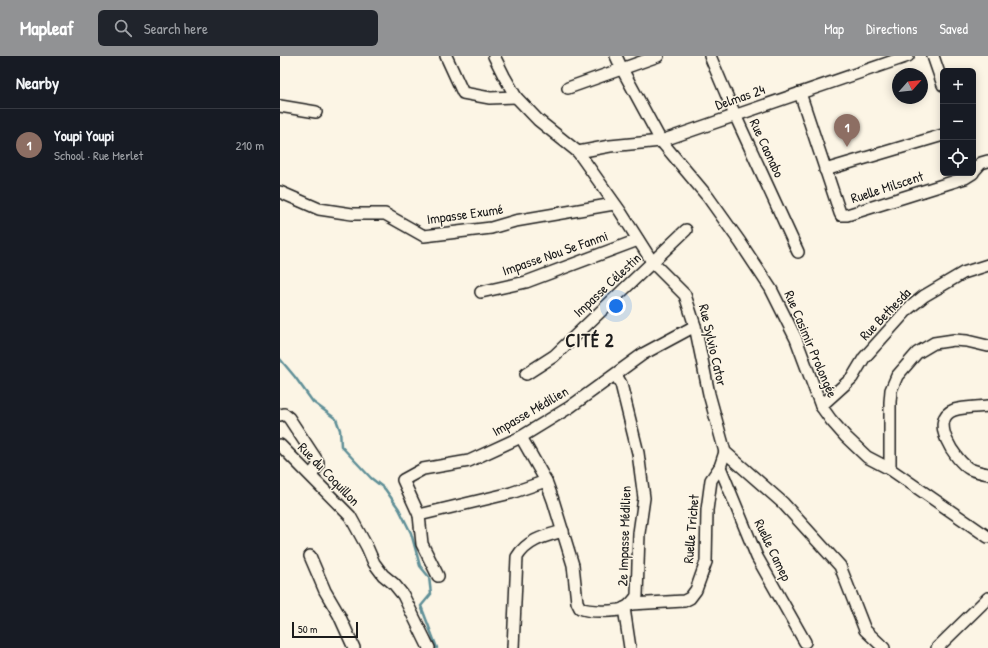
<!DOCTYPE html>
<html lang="en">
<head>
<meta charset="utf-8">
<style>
  :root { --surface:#171b24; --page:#20242c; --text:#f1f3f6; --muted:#9ea1a6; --line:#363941; --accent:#919294 }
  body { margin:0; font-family:"Patrick Hand",sans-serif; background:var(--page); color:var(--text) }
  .controls { position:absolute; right:12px; top:12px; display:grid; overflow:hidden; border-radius:6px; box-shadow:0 2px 10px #0003 }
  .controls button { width:36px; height:36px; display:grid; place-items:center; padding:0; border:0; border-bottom:1px solid var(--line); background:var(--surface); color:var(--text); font:20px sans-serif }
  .compass { position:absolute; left:612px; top:12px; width:36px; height:36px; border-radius:50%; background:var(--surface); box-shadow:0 2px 10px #0003; rotate:63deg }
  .scale { position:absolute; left:12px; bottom:10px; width:66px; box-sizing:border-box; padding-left:4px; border:2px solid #1c1c1c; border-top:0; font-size:11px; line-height:14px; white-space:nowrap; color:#1c1c1c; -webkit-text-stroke:3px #fcf5e5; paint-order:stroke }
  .you { position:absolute; left:336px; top:250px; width:14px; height:14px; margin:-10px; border:3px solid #fff; border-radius:50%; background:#1a73e8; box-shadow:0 0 0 6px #1a73e833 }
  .badge { display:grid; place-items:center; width:26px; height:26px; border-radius:50%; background:var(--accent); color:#fff; font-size:13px; font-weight:700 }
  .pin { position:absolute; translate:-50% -33px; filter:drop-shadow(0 1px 2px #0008) }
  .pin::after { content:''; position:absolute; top:21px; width:14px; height:12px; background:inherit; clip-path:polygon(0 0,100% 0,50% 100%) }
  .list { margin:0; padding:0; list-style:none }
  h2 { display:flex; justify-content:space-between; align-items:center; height:52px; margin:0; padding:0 16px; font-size:17px }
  h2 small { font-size:13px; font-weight:400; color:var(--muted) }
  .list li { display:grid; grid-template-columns:26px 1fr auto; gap:12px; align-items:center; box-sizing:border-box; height:72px; padding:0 16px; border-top:1px solid var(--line) }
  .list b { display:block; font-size:15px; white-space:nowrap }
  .list p { margin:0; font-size:13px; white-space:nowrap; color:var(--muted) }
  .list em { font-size:13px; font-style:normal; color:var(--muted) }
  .icon { flex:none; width:22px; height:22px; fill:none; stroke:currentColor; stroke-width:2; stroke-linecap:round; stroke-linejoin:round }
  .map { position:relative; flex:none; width:708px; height:592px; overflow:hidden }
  header { display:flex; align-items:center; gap:24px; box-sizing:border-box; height:56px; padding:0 20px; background:var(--accent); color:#fff }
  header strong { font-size:19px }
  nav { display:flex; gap:22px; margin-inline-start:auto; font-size:14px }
  .search { width:280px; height:36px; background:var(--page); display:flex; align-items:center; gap:10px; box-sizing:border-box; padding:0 14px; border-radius:6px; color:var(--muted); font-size:15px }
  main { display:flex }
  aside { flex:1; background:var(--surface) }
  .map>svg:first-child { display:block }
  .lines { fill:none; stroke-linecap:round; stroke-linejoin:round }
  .stream { stroke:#5f8f97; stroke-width:2.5 }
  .minor-casing { stroke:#1c1c1c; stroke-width:14 }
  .minor { stroke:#fcf5e5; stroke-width:11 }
  .labels { text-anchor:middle; stroke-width:3; stroke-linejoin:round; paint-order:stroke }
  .street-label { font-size:14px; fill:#1c1c1c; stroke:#fcf5e5 }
  .district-label { font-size:18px; font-weight:bold; letter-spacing:1px; fill:#1c1c1c; stroke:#fcf5e5 }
</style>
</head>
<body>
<header>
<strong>Mapleaf</strong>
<div class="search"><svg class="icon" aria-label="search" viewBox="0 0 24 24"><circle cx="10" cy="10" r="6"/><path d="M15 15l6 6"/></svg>Search here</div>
<nav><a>Map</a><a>Directions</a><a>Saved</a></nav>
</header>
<main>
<aside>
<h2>Nearby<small></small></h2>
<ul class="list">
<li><span class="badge" style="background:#8d6e63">1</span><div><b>Youpi Youpi</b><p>School · Rue Merlet</p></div><em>210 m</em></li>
</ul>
</aside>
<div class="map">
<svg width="708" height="592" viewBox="0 0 708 592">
  <rect width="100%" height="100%" fill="#fcf5e5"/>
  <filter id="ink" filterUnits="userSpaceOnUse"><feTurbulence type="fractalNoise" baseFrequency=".025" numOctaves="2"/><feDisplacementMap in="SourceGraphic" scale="8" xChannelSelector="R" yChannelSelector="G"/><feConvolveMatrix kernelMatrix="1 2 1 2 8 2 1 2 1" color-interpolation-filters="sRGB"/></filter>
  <g filter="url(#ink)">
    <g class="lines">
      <!-- stream -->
      <path class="stream" d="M 0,303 L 15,321 L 33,346 L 56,363 L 60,374 L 61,390 L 91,422 L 105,433 L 119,453 L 131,477 L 140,510 L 149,521 L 151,538 L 141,550 L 157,592"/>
      <!-- minor casing -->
      <g class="minor-casing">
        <g id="minor">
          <path d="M 166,0 L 183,37 L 210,42 L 236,41"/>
          <path d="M 214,0 L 224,20 L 236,41 L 258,64 L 298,96 L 340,155 L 373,207 L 405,239 L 415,270 L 429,338 L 445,396 L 503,447 L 560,510 L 585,574 L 604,592"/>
          <path d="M 336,0 L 342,13 L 381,85 L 428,141 L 460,186 L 491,233 L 516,283 L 541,350 L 551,364 L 566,381 L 587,401 L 610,413 L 708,481"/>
          <path d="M 430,0 L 455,59 L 518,196"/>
          <path d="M 653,0 L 663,29"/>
          <path d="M 288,32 L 378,0"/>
          <path d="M 520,37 L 560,157 L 561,159 L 567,159 L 685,122 L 693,117"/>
          <path d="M 0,50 L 36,56"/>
          <path d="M 298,96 L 330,90 L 381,85 L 628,0"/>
          <path d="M 545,114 L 663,79"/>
          <path d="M 693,116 L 701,107 L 708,105"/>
          <path d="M 0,136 L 39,153 L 72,158 L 105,158 L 144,180 L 211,172 L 235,165 L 334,148"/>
          <path d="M 201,236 L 246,226 L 358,184"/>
          <path d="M 246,318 L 274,300 L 406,174"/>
          <path d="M 541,350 L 572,322 L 584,302 L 628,253 L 644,240 L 683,217 L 708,209"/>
          <path d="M 708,350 C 698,351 683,351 674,354 C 648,363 675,405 690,413 C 695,415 703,417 708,418"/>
          <path d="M 0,359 L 4,358 L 9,362 L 38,406 L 38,410 L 31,419"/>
          <path d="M 241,381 L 266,425 L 273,444 L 293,509 L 297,546 L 300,552 C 308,556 335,556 343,553 C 350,550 353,545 357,540 L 359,477 L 364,442 L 358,397 L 341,328 L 336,319"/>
          <path d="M 0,389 L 70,460 L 87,491 L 94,507 L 103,519 L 114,528 L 123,539 L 149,592"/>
          <path d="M 440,411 L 477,501 L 525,586"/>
          <path d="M 610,413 L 610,346 L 611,334 L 617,320 L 637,297 L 654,287 L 674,284 L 687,285 L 708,290"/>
          <path d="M 139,459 L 123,424 L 143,413 L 189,405 L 241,381 L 290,351 L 363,298 L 415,270"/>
          <path d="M 30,500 L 45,535 L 59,559 L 74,592"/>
          <path d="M 158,520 L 142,488 L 139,459 L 231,437 L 266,425"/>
          <path d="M 351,548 L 404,545 L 410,542 L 416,534 L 426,506 L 427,454 L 431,424 L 440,411 L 445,396"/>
          <path d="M 344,552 L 350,592"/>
          <path d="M 233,592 L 237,501 C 247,484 265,480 283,475"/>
          <path d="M 657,592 L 708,542"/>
        </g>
      </g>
      <!-- minor -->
      <use href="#minor" class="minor"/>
    </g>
  </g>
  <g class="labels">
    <!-- street labels -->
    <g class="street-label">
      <text transform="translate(460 41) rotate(-19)" y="5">Delmas 24</text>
      <text transform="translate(487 92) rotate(65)" y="5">Rue Caonabo</text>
      <text transform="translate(607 131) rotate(-18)" y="5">Ruelle Milscent</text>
      <text transform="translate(185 158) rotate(-8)" y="5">Impasse Exumé</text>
      <text transform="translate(275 197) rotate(-19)" y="5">Impasse Nou Se Fanmi</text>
      <text transform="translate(327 229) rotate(-43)" y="5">Impasse Célestin</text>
      <text transform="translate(605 258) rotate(-46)" y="5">Rue Bethesda</text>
      <text transform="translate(531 288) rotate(67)" y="5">Rue Casimir Prolongée</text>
      <text transform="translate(433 289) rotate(77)" y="5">Rue Sylvio Cator</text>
      <text transform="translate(250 355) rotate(-30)" y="5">Impasse Médilien</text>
      <text transform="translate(49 418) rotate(46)" y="5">Rue du Coquillon</text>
      <text transform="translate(411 473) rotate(-85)" y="5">Ruelle Trichet</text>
      <text transform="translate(344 480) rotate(-88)" y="5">2e Impasse Médilien</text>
      <text transform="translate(493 494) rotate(64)" y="5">Ruelle Camep</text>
    </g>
    <!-- district labels -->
    <g class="district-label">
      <text x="310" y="291">CITÉ 2</text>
    </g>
  </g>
</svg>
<div class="controls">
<button>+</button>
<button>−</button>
<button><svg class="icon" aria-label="locate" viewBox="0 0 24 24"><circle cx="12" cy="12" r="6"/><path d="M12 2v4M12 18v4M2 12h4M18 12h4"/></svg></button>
</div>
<svg class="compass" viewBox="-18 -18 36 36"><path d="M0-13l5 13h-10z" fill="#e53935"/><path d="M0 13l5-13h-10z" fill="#9ea1a6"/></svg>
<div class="scale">50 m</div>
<div class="you"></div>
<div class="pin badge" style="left:567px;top:91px;background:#8d6e63">1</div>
</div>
</main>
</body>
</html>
